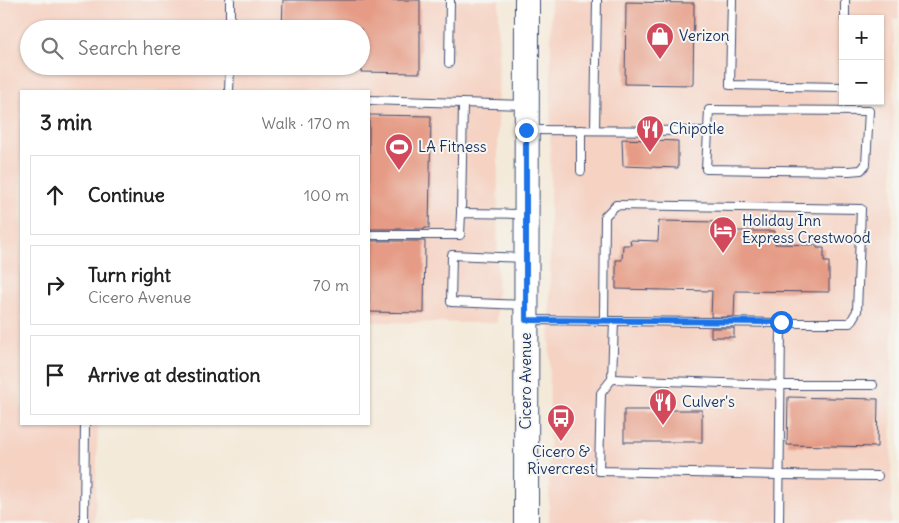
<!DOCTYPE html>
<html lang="en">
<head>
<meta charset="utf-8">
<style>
  :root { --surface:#fff; --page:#f6f6f6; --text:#222; --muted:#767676; --line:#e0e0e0 }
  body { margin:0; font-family:Delius,sans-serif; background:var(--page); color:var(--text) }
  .controls { position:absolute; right:15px; top:15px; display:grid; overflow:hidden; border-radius:0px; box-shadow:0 1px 4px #0004 }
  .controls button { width:45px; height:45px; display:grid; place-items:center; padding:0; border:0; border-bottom:1px solid var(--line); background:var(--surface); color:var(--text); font:25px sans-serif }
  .stop { position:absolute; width:15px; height:15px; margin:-11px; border:4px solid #1a73e8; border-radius:50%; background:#fff }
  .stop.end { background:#1a73e8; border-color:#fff; box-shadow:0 1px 5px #0008 }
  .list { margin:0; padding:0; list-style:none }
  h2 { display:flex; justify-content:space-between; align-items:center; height:65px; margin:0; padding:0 20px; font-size:21px }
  h2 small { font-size:16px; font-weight:400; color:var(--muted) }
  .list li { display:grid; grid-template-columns:32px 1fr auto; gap:15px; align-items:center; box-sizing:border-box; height:80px; margin:0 10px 10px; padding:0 10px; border:1px solid var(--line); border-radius:0px }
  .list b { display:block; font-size:19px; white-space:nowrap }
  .list p { margin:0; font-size:16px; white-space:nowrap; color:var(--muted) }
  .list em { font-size:16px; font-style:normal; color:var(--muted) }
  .icon { flex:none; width:28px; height:28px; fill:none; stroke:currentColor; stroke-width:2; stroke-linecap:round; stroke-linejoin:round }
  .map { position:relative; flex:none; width:899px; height:523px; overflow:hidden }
  .search { position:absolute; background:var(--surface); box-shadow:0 1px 4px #0004; left:20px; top:20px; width:350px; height:55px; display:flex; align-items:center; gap:12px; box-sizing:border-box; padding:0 18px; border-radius:28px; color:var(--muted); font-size:19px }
  .panel { position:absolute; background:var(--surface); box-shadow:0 1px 4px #0004; left:20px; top:90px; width:350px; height:335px; border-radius:0px }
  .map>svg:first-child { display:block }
  .built { fill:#f5d2c2; fill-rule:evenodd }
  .building { fill:#e59b85 }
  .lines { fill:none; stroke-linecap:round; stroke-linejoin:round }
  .lane-casing { stroke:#3c4b71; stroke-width:10 }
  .primary-casing { stroke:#3c4b71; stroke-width:26 }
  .lane { stroke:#fff; stroke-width:8 }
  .primary { stroke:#fff; stroke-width:24 }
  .route { stroke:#1a73e8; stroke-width:6 }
  .labels { text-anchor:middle; stroke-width:4; stroke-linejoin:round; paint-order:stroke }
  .poi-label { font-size:15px; fill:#1b2f5e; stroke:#f6f6f2; text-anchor:start }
  .street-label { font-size:15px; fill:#1b2f5e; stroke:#f6f6f2 }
</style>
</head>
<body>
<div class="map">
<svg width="899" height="523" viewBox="0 0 899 523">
  <rect width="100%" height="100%" fill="#f6f6f2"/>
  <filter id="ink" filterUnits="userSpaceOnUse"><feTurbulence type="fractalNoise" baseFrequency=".02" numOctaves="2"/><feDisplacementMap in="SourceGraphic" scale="10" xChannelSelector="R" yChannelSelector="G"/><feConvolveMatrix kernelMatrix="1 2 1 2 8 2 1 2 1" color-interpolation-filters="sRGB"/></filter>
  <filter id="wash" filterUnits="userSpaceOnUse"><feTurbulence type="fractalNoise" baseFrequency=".0096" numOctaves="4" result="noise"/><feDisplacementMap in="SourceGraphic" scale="20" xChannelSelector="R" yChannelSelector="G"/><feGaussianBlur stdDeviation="1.12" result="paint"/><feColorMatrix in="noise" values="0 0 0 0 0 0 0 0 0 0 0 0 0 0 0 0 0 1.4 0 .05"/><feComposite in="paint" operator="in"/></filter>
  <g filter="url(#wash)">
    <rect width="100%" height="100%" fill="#f4eada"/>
    <!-- built -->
    <g class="built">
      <path d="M 0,0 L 499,0 L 497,323 L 369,322 L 369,91 L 21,91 L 21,424 L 98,424 L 95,523 L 0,523 ZM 29,29 L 361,29 L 361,66 L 29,66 Z"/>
      <path d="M 551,0 L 899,0 L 899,18 L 894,19 L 891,523 L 549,523 ZM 843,19 L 880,19 L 880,101 L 843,101 Z"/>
    </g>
    <g id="blocks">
      <!-- building -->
      <g class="building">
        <path d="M 283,0 L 420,0 L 420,73 L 361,72 L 361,29 L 282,29 Z"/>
        <path d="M 626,2 L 694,3 L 693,85 L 625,84 Z"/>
        <path d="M 369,115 L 431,116 L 429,228 L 425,228 L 425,229 L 369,229 Z"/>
        <path d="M 622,139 L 678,141 L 678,168 L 623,166 Z"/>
        <path d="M 659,221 L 721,222 L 721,225 L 728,225 L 728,231 L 775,231 L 775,244 L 817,245 L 817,248 L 824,248 L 824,262 L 829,262 L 829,292 L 735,291 L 734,317 L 711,317 L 712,291 L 616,289 L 616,260 L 622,260 L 623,245 L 631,245 L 630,240 L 658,241 Z"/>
        <path d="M 369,241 L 425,241 L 424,313 L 369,312 Z"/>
        <rect x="711" y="328" width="23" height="9"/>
        <path d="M 788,397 L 878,399 L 877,447 L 787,445 Z"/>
        <rect x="624" y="410" width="78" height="32"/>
      </g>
    </g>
  </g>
  <g filter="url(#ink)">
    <use href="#blocks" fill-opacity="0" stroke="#3c4b71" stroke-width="1"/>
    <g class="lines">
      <!-- lane casing -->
      <g class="lane-casing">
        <g id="lane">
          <path d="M 732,0 L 730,85 L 843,87"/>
          <path d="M 845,19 L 845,0"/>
          <path d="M 230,29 L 230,0"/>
          <path d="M 449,63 L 450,0"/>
          <path d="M 229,91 L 230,66"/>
          <path d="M 369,100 L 524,105"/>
          <path d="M 528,130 L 708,131 L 709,110 L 869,111 L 866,164 L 861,170 L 849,171 L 706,169 L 708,131"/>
          <path d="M 595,130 L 597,0"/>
          <path d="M 581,171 L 581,130"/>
          <path d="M 461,213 L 463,104"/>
          <path d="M 369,235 L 460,235 L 461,213 L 525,214"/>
          <path d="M 523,258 L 452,255 L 451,302 L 524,305"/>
          <path d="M 528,320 L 781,323 L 779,523"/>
          <path d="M 604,321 L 605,216 L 616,205 L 861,209 L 857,311 L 850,323 L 781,323"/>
          <path d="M 614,321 L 612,379 L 601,393 L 599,471 L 779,475 L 878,476"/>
          <path d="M 612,379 L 780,385 L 873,385"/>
          <path d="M 84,523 L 85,424"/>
        </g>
      </g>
      <!-- primary casing -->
      <g class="primary-casing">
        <path id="primary" d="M 526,523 L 527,0"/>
      </g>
      <!-- lane -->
      <use href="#lane" class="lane"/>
      <!-- primary -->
      <use href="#primary" class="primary"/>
    </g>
  </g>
  <g class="lines" filter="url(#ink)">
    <!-- route -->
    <path class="route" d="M 526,130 L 526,320 L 781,322"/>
  </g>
  <!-- icons -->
  <defs>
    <g id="shop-pin" transform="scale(1.4375)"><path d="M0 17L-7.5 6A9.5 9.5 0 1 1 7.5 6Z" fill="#d1495b" stroke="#f6f6f2"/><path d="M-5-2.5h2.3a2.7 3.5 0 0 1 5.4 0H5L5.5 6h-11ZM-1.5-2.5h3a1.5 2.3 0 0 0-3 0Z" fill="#fff"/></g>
    <g id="restaurant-pin" transform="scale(1.4375)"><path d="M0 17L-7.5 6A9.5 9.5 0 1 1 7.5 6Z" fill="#d1495b" stroke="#f6f6f2"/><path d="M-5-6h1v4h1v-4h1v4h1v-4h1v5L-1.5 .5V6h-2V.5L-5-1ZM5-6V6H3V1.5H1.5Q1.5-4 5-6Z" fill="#fff"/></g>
    <g id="stadium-pin" transform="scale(1.4375)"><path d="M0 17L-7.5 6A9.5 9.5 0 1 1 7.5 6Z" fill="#d1495b" stroke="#f6f6f2"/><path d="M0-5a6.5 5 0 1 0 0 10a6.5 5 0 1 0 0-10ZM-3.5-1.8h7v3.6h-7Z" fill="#fff"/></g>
    <g id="hotel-pin" transform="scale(1.4375)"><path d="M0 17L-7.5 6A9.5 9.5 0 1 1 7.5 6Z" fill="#d1495b" stroke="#f6f6f2"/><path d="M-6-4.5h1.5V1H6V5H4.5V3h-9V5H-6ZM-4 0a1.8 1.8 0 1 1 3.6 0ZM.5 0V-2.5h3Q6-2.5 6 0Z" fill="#fff"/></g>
    <g id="bus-pin" transform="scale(1.4375)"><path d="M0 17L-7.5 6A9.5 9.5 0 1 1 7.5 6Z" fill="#d1495b" stroke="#f6f6f2"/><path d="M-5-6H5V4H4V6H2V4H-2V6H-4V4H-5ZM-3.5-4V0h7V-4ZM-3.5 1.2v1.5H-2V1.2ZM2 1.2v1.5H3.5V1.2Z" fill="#fff"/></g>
  </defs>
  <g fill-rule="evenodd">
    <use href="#shop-pin" x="660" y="36"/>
    <use href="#restaurant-pin" x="650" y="129"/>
    <use href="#stadium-pin" x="399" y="147"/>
    <use href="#hotel-pin" x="723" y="230"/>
    <use href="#restaurant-pin" x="663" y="402"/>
    <use href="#bus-pin" x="561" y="418"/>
  </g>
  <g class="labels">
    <!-- poi labels -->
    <g class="poi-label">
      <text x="679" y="41">Verizon</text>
      <text x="669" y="134">Chipotle</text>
      <text x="418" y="152">LA Fitness</text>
      <text x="742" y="226">Holiday Inn<tspan x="742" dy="17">Express Crestwood</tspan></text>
      <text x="682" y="407">Culver's</text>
      <text x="561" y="457" text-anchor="middle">Cicero &amp;<tspan x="561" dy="17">Rivercrest</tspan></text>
    </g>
    <!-- street labels -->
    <g class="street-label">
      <text transform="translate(526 381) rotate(-90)" y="5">Cicero Avenue</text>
    </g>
  </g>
</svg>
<div class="controls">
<button>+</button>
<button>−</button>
</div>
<div class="stop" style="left:781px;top:322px"></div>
<div class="stop end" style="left:526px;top:130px"></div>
<div class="search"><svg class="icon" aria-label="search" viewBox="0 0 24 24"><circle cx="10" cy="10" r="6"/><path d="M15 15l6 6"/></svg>Search here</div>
<section class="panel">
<h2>3 min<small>Walk · 170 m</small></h2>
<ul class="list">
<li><svg class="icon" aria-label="ahead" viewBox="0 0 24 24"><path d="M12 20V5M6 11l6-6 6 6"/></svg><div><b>Continue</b></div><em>100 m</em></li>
<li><svg class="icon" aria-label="right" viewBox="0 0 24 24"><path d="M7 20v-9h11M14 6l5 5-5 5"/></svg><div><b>Turn right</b><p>Cicero Avenue</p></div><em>70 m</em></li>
<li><svg class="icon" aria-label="arrive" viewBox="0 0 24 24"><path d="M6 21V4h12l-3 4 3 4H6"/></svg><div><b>Arrive at destination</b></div></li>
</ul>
</section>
</div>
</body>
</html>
